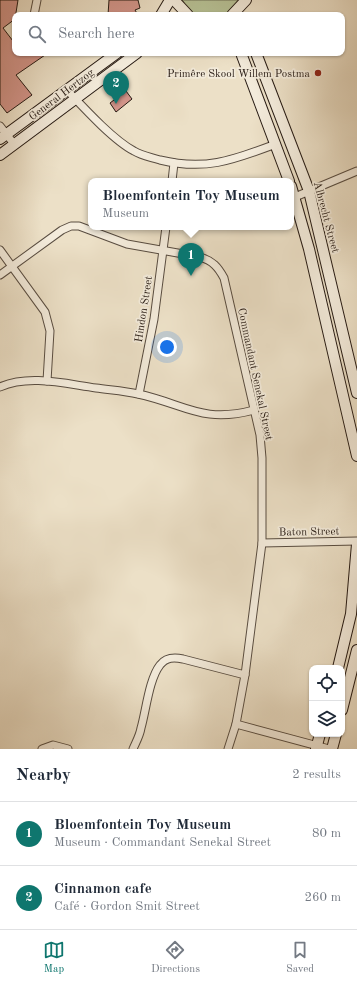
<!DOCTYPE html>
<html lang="en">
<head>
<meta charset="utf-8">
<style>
  :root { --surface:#fff; --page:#f2f2f3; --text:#1f2937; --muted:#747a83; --line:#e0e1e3; --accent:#0f766e }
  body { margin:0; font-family:"Old Standard TT",serif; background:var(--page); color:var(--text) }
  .controls { position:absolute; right:12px; bottom:12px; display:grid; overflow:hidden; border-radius:8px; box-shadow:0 1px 3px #0004 }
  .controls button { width:36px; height:36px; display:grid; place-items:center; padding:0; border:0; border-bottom:1px solid var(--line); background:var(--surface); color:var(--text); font:20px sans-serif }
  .you { position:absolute; left:167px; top:347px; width:14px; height:14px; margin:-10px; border:3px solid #fff; border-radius:50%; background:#1a73e8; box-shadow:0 0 0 6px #1a73e833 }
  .badge { display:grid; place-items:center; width:26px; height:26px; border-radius:50%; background:var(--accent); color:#fff; font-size:13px; font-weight:700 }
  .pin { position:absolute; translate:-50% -33px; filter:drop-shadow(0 1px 2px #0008) }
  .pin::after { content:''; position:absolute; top:21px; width:14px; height:12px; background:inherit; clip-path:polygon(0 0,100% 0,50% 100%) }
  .popup { position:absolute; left:88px; top:178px; width:206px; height:52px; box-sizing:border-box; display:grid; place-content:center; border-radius:8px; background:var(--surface); filter:drop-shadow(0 1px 3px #0005); font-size:13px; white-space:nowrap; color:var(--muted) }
  .popup b { font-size:15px; color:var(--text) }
  .popup::after { content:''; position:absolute; left:50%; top:100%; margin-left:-8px; border:8px solid transparent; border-top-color:var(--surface) }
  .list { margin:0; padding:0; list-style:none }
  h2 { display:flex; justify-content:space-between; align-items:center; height:52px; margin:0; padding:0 16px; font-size:17px }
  h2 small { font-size:13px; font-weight:400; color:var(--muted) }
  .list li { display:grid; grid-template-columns:26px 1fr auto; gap:12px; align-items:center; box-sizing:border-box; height:64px; padding:0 16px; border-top:1px solid var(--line) }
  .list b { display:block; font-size:15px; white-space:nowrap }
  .list p { margin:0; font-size:13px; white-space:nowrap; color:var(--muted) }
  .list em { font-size:13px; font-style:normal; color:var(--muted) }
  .icon { flex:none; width:22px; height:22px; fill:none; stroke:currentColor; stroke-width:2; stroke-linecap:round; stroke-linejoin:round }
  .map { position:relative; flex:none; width:357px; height:749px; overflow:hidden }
  .search { position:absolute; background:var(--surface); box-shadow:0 1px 3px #0004; left:12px; right:12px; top:12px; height:44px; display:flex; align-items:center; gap:10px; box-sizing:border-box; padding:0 14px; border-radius:8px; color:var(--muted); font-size:15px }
  .sheet { height:180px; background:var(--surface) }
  nav { display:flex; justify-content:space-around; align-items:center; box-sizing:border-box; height:56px; border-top:1px solid var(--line); background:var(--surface); font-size:11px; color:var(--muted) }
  nav a { display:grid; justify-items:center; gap:2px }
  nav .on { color:var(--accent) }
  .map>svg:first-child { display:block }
  .green { fill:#b7c296; stroke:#6e6e54 }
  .building { fill:#d29489; stroke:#261a13 }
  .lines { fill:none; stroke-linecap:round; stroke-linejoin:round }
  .street-casing { stroke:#584c40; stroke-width:9 }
  .secondary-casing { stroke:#261a13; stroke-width:12 }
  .street { stroke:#f3ebdb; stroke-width:7 }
  .secondary { stroke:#f3ebdb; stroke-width:10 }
  .poi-dot { fill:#8f2418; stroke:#f3ebdb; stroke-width:1.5 }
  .labels { text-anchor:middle; stroke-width:3.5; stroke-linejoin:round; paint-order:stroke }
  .poi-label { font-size:11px; fill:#261a13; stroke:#f3ebdb; text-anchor:end }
  .street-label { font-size:11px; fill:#261a13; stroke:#f3ebdb }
</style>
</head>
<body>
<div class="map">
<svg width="357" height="749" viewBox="0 0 357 749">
  <rect width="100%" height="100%" fill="#ece0c7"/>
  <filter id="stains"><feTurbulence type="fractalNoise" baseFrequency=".005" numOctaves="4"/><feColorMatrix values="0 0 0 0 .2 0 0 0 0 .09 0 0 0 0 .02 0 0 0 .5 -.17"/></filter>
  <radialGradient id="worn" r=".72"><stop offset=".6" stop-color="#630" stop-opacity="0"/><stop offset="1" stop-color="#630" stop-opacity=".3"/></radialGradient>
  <!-- green -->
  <path class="green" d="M 182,0 L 245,0 L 230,15 L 195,15 L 191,13 Z"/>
  <!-- building -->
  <g class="building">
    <path d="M 0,0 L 18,0 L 15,19 L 3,28 L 13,41 L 15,39 L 15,53 L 48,53 L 16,75 L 32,95 L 7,113 L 0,104 Z"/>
    <path d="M 109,0 L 138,0 L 140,8 L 135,10 L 138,15 L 108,15 Z"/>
    <path d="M 122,91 L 123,93 L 126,91 L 132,99 L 116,112 L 110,103 L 118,97 L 117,95 Z"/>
  </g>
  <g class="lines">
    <!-- street casing -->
    <g class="street-casing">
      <g id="street">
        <path d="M 34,15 L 37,0"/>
        <path d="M 66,89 C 83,107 113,140 134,151 C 142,156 151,157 160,160 C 206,171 233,160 276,144"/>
        <path d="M 0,126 L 14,144"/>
        <path d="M 172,181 L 174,163"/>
        <path d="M 295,197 L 357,171"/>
        <path d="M 0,250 L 45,312 L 50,331 L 47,381"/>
        <path d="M 0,275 L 62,230 L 71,226 L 79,226 L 127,244 L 200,257 C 213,261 218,267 224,278 L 260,435 L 262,458 L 262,543 L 245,675 L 236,724 L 228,749"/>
        <path d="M 0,387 C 29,374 66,384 96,388 C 110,390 125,391 138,394 C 185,404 202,424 254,410"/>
        <path d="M 139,394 L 154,319 L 166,227"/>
        <path d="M 262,543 L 357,541"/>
        <path d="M 236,724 L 329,749"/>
        <path d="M 42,749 L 53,745 L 68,749"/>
        <path d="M 133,749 C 136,742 140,735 141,728 C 146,711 149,679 160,665 C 166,657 174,657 183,659 L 245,675"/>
      </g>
    </g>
    <!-- secondary casing -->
    <g class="secondary-casing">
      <g id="secondary">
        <path d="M 174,0 L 188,15"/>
        <path d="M 161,15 L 170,0"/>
        <path d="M 232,15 L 246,0"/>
        <path d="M 241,53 L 289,181"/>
        <path d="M 256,53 L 309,191 L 357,393"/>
        <path d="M 0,139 L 117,53"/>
        <path d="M 0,155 L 137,53"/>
        <path d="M 291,186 L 309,249 L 357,456"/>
        <path d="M 338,668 L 351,614 L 357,544"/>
        <path d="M 342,710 L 357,650"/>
        <path d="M 316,749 L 320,734"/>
        <path d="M 332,749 L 336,734"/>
      </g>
    </g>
    <!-- street -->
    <use href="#street" class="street"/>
    <!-- secondary -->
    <use href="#secondary" class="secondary"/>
  </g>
  <!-- markers -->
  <circle class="poi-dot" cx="318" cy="73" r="4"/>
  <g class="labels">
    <!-- poi labels -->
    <g class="poi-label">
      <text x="310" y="77">Primêre Skool Willem Postma</text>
    </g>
    <!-- street labels -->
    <g class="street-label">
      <text transform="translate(61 94) rotate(-37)" y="4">General Hertzog</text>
      <text transform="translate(327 217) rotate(75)" y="4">Albrecht Street</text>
      <text transform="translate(143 309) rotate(-81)" y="4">Hindon Street</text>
      <text transform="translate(256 374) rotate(78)" y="4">Commandant Senekal Street</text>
      <text transform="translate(309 531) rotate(-1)" y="4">Baton Street</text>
    </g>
  </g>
  <rect width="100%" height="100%" filter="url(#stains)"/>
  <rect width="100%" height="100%" fill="url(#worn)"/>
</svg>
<div class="controls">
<button><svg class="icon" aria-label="locate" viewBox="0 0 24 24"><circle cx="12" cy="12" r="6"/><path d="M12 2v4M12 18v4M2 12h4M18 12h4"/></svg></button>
<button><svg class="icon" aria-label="layers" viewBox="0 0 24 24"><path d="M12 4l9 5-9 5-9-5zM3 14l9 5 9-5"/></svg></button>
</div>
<div class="you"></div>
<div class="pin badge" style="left:191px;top:276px">1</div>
<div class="popup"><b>Bloemfontein Toy Museum</b>Museum</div>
<div class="pin badge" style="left:116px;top:104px">2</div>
<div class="search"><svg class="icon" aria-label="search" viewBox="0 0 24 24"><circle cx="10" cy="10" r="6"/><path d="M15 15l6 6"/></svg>Search here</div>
</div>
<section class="sheet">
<h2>Nearby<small>2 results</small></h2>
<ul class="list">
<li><span class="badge">1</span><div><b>Bloemfontein Toy Museum</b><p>Museum · Commandant Senekal Street</p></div><em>80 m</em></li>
<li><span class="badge">2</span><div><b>Cinnamon cafe</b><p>Café · Gordon Smit Street</p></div><em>260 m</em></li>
</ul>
</section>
<nav>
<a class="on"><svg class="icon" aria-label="map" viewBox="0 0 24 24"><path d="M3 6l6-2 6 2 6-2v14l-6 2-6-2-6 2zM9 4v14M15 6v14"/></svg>Map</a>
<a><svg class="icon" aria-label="directions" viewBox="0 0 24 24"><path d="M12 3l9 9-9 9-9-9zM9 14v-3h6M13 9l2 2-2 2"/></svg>Directions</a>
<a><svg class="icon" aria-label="saved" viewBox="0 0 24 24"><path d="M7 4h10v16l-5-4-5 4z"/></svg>Saved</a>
</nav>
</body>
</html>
